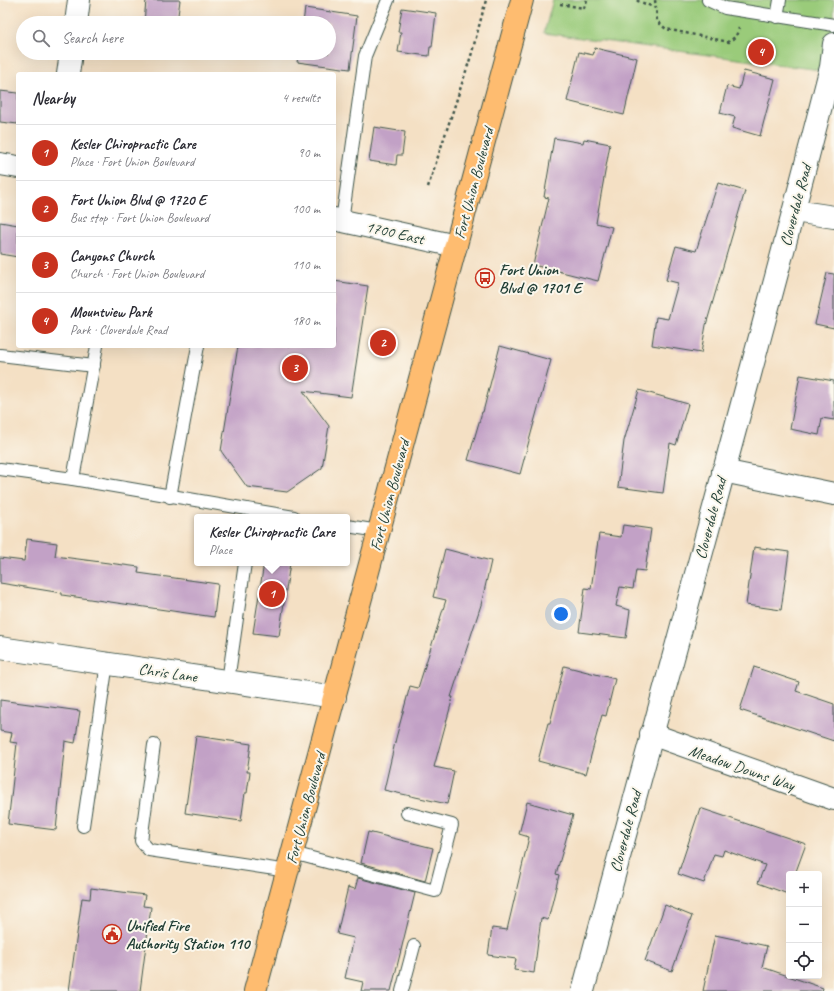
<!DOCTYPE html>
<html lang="en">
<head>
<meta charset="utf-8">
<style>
  :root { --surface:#fff; --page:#f2f2f3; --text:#2b2b33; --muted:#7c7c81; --line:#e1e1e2; --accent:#c8321e }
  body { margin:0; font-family:Caveat,sans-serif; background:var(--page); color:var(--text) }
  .controls { position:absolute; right:12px; bottom:12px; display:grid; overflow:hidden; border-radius:4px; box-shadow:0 4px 16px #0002 }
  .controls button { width:36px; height:36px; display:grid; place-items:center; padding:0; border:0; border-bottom:1px solid var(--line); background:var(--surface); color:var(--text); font:20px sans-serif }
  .you { position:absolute; left:561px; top:614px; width:14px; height:14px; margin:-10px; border:3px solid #fff; border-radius:50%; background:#1a73e8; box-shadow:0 0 0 6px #1a73e833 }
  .badge { display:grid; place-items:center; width:26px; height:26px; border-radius:50%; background:var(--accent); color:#fff; font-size:13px; font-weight:700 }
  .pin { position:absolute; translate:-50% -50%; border:2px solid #fff; box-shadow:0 1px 4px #0006 }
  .popup { position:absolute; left:194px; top:514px; width:156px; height:52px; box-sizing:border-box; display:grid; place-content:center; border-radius:4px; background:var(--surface); filter:drop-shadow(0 1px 3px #0005); font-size:13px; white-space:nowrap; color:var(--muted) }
  .popup b { font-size:15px; color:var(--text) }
  .popup::after { content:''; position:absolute; left:50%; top:100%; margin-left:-8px; border:8px solid transparent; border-top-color:var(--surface) }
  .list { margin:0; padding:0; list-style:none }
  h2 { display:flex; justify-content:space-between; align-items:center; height:52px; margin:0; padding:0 16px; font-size:17px }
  h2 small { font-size:13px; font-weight:400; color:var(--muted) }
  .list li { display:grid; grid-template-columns:26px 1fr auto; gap:12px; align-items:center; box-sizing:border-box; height:56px; padding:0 16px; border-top:1px solid var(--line) }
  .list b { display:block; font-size:15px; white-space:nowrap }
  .list p { margin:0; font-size:13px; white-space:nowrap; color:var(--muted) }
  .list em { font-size:13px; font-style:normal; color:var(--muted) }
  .icon { flex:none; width:22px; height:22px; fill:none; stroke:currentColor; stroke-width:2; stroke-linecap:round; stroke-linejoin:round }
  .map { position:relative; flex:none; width:834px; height:991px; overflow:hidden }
  .search { position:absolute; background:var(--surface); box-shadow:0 4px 16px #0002; left:16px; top:16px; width:320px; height:44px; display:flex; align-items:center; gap:10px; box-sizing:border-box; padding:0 14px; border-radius:22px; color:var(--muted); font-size:15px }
  .panel { position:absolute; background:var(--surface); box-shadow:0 4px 16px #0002; left:16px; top:72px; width:320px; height:276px; border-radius:4px }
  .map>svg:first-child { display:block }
  .green { fill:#9acb7a; stroke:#5c8457 }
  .building { fill:#c2a1c6 }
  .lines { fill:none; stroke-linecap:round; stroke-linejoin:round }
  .service-casing { stroke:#3f554a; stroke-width:14 }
  .minor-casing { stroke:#3f554a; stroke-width:24 }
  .primary-casing { stroke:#3f554a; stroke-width:24 }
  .path { stroke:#3f554a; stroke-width:2.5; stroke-dasharray:3 3; stroke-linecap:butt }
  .service { stroke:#fff; stroke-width:12 }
  .minor { stroke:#fff; stroke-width:22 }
  .primary { stroke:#febc70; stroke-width:22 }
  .labels { text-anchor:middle; stroke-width:4; stroke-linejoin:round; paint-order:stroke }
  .street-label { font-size:16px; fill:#1f3d34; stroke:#fbf7ec }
  .poi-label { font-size:16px; font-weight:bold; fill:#1f3d34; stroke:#fbf7ec; text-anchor:start }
</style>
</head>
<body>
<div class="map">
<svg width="834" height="991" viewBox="0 0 834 991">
  <rect width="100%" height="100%" fill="#fbf7ec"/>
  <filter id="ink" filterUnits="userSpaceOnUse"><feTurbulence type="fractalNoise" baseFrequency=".025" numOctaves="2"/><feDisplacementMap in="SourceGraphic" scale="8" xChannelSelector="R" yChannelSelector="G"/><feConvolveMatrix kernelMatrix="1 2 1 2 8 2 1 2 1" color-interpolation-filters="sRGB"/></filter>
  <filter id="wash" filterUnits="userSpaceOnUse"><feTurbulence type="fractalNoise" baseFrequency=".012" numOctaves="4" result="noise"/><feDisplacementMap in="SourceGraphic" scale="16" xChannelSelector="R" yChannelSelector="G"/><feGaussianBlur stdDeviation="0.9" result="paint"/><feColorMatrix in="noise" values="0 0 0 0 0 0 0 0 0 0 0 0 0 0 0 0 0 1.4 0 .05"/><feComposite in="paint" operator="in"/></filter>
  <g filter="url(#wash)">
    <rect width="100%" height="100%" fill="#f4e0c4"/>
    <!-- green -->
    <path class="green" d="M 553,0 L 834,0 L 834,72 L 544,33 Z"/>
    <g id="blocks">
      <!-- building -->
      <g class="building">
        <path d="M 146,0 L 180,0 L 177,23 L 144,23 Z"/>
        <path d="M 305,8 L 357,16 L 350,69 L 297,62 L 299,53 L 329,53 L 329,23 L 303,23 Z"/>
        <path d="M 402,8 L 436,13 L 432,47 L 430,47 L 429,56 L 398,52 L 401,32 L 398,32 Z"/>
        <path d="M 595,48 L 637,58 L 624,115 L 567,101 L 579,52 L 593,55 Z"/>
        <path d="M 744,71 L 775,79 L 760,136 L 732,128 L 735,117 L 720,113 L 727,86 L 739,89 Z"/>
        <path d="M 0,91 L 18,93 L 18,124 L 0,122 Z"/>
        <path d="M 374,127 L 405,132 L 402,155 L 397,155 L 396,165 L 369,161 Z"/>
        <path d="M 554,138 L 583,143 L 584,139 L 610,144 L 596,223 L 612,227 L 598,281 L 533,265 L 549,198 L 544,197 Z"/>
        <path d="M 718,183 L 745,191 L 706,325 L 701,353 L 652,345 L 656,317 L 668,319 L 678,283 L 666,280 L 676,246 L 696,251 Z"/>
        <path d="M 0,222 L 18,225 L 18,257 L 0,254 Z"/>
        <path d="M 827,273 L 834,274 L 834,328 L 815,324 Z"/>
        <path d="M 334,281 L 368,286 L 351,397 L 303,391 L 329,426 L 322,468 L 287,492 L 247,487 L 221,451 L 238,346 L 334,346 Z"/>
        <path d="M 500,346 L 551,360 L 520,474 L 468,460 L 482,412 L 483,412 Z"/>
        <path d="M 800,375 L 834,381 L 834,420 L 822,418 L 819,435 L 790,429 Z"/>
        <path d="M 639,390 L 688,404 L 676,445 L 670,443 L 663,493 L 618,487 L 624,441 Z"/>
        <path d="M 623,525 L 651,529 L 645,571 L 636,570 L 633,589 L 620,587 L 616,606 L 630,610 L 626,638 L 579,632 L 585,588 L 591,589 L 599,534 L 621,537 Z"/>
        <path d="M 27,539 L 57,543 L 55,556 L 139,567 L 138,573 L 218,584 L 214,617 L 62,595 L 62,593 L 0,583 L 0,558 L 24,561 Z"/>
        <path d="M 754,547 L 789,552 L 781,610 L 746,605 Z"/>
        <path d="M 445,549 L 491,561 L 481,605 L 451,697 L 453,697 L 434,767 L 454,771 L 447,804 L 384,790 L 396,738 L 410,686 L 418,688 L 446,600 L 433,597 Z"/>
        <path d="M 264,563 L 290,563 L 279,636 L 253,633 Z"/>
        <path d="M 564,666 L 615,679 L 606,716 L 602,715 L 586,774 L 538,761 L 548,723 L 550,723 Z"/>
        <path d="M 754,667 L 799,682 L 796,691 L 834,704 L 834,741 L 740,710 Z"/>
        <path d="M 0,700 L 80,711 L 75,743 L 65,741 L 56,830 L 8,824 L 17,743 L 10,742 L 12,733 L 0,731 Z"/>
        <path d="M 196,736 L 251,744 L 247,772 L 250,772 L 247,793 L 245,793 L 241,821 L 185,813 Z"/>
        <path d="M 527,802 L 573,815 L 556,874 L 559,875 L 548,920 L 541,918 L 534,973 L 514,970 L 516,959 L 488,955 L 492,928 L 507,930 L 529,837 L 519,834 Z"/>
        <path d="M 700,808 L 806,844 L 795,874 L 789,874 L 788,894 L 758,883 L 765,865 L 724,850 L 722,856 L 714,854 L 704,883 L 678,874 Z"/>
        <path d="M 368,832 L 433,848 L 425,881 L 361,863 Z"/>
        <path d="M 358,878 L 415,893 L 391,991 L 361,991 L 363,982 L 345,978 L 354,938 L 337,934 L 348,887 L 355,889 Z"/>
        <path d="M 91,888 L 145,895 L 143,906 L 151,907 L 140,991 L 69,991 L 82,898 L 90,899 Z"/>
        <path d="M 665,905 L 692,916 L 672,971 L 645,961 Z"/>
        <path d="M 715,935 L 767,946 L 762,967 L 823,988 L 822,991 L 703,991 Z"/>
      </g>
    </g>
  </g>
  <g filter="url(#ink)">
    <use href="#blocks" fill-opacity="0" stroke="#3f554a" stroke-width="1"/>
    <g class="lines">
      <!-- service casing -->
      <g class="service-casing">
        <g id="service">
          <path d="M 708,0 L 725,8 L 834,25"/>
          <path d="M 777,17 L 780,0"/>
          <path d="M 342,221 L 365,56 L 388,0"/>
          <path d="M 97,346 L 73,479 L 294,517"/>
          <path d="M 0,355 L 94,366"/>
          <path d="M 0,469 L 73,479"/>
          <path d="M 170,497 L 198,346"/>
          <path d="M 347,526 L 379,531"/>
          <path d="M 228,681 L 245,563"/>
          <path d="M 154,745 L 141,841 L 149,850 L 288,871"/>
          <path d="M 83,826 L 107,663"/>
          <path d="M 293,853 L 435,891 L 452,825 L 407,813"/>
          <path d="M 402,991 L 414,946"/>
        </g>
      </g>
      <!-- minor casing -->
      <g class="minor-casing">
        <g id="minor">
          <path d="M 76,23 L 79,0"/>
          <path d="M 68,74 L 71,53"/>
          <path d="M 0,164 L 18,167"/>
          <path d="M 794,211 L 834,217"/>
          <path d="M 334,219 L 456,246"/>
          <path d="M 723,471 L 834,494"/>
          <path d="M 0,648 L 335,697"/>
          <path d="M 651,734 L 834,799"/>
          <path d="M 583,991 C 665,683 752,376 831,67 L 834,44"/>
        </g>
      </g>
      <!-- primary casing -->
      <g class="primary-casing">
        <path id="primary" d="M 255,991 L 522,0"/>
      </g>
      <!-- path -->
      <g class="path">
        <path d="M 637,0 L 638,1 L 656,8 L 657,21 L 666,29 L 729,42 L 736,36 L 739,28"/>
        <path d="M 655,0 L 656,8"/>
        <path d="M 560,4 L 584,8 L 587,0"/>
        <path d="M 428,187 L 471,56 L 486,0"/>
      </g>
      <!-- service -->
      <use href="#service" class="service"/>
      <!-- minor -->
      <use href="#minor" class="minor"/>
      <!-- primary -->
      <use href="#primary" class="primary"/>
    </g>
  </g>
  <!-- icons -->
  <defs>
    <g id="bus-ring" transform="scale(1)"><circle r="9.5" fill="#fbf7ec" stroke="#c8321e" stroke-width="1.5"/><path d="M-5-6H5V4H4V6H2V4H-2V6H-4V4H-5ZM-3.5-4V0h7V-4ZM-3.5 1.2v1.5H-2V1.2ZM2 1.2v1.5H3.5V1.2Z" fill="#c8321e"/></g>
    <g id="civic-ring" transform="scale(1)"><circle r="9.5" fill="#fbf7ec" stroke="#c8321e" stroke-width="1.5"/><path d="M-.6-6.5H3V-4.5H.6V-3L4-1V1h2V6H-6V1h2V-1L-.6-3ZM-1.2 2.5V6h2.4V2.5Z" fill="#c8321e"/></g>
  </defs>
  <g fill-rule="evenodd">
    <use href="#bus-ring" x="485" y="278"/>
    <use href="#civic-ring" x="112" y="934"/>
  </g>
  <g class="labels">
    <!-- street labels -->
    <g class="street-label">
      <text transform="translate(473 183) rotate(-75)" y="6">Fort Union Boulevard</text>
      <text transform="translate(795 205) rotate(-75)" y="6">Cloverdale Road</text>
      <text transform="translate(395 232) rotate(13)" y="6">1700 East</text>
      <text transform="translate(389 495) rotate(-75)" y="6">Fort Union Boulevard</text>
      <text transform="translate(710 518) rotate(-75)" y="6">Cloverdale Road</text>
      <text transform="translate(168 672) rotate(8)" y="6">Chris Lane</text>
      <text transform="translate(742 767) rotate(19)" y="6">Meadow Downs Way</text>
      <text transform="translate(305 808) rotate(-75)" y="6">Fort Union Boulevard</text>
      <text transform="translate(625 831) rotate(-75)" y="6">Cloverdale Road</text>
    </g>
    <!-- poi labels -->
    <g class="poi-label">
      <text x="499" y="275">Fort Union<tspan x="499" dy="18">Blvd @ 1701 E</tspan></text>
      <text x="126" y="931">Unified Fire<tspan x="126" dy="18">Authority Station 110</tspan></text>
    </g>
  </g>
</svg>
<div class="controls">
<button>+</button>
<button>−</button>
<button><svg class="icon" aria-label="locate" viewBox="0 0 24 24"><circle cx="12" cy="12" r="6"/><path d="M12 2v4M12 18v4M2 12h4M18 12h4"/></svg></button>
</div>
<div class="you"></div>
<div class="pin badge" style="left:272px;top:594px">1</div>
<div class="popup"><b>Kesler Chiropractic Care</b>Place</div>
<div class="pin badge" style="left:383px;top:343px">2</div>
<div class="pin badge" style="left:295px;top:368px">3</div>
<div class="pin badge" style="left:761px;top:52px">4</div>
<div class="search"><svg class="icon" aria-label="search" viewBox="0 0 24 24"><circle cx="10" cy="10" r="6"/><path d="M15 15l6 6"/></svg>Search here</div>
<section class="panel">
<h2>Nearby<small>4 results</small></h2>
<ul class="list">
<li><span class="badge">1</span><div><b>Kesler Chiropractic Care</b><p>Place · Fort Union Boulevard</p></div><em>90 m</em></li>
<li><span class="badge">2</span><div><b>Fort Union Blvd @ 1720 E</b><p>Bus stop · Fort Union Boulevard</p></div><em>100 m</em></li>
<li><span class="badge">3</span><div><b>Canyons Church</b><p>Church · Fort Union Boulevard</p></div><em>110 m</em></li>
<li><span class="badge">4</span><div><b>Mountview Park</b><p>Park · Cloverdale Road</p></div><em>180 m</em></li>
</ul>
</section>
</div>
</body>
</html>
